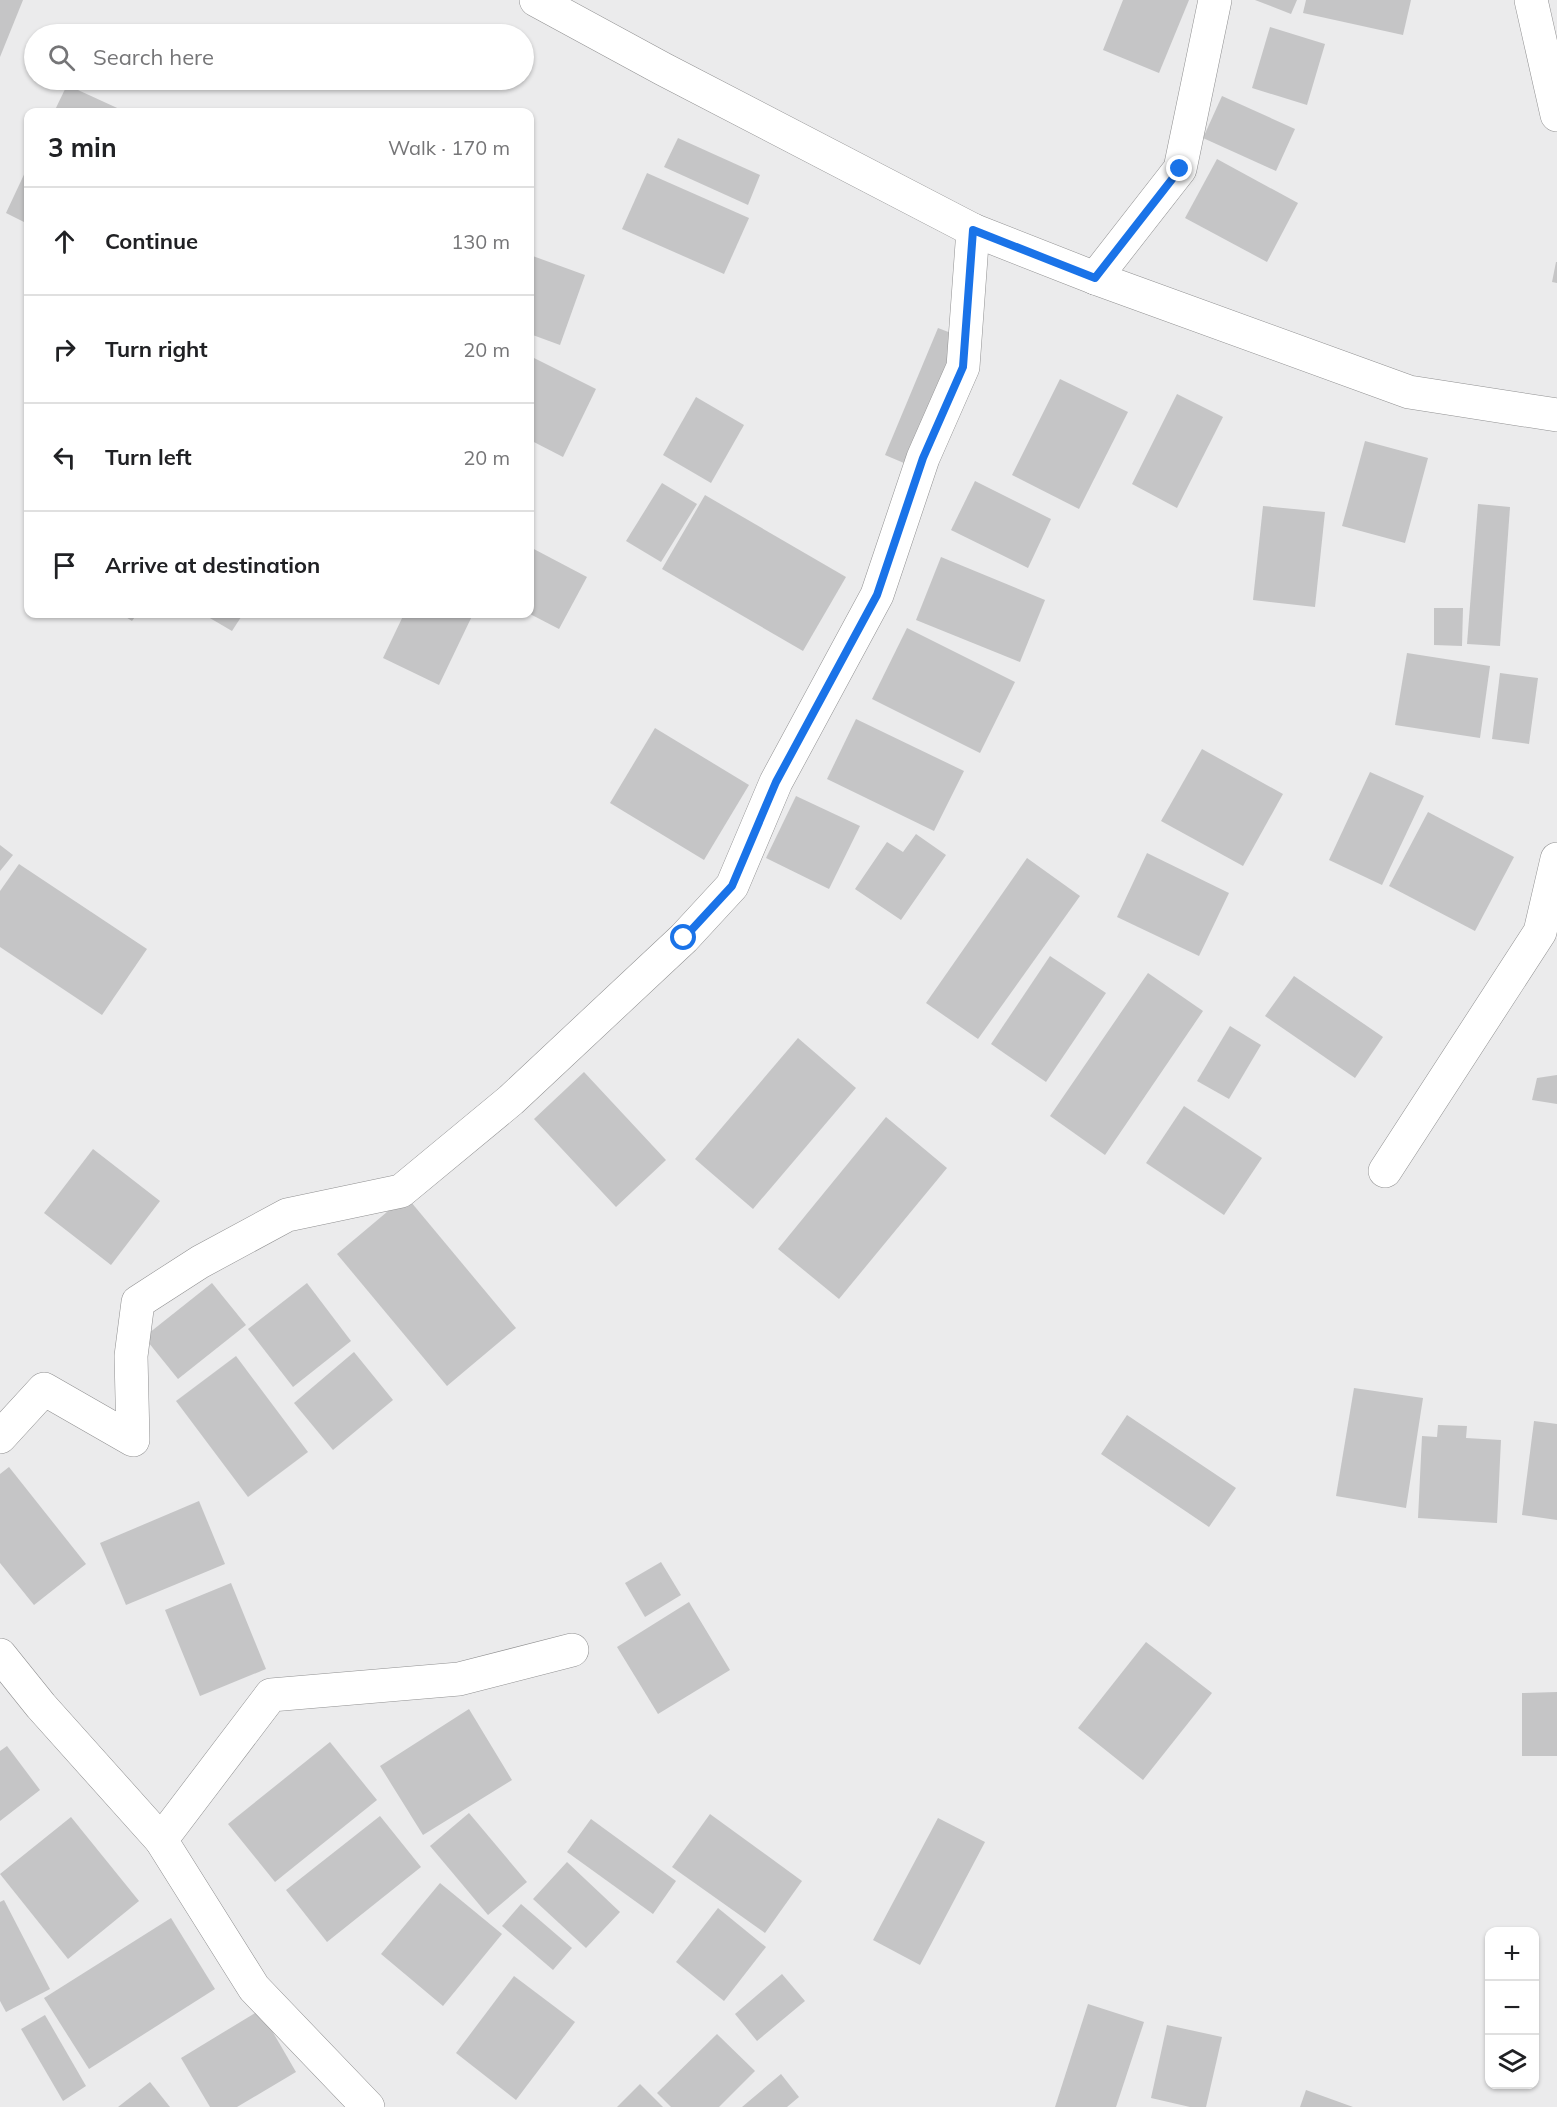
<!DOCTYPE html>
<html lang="en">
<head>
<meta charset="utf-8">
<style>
  :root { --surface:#fff; --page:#f6f6f6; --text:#202124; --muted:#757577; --line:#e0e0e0 }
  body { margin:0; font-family:Mulish,sans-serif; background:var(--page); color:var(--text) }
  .controls { position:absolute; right:18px; bottom:18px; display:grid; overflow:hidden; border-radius:12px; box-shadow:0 2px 4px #0004 }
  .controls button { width:54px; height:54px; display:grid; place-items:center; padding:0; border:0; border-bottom:2px solid var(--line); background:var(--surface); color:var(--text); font:30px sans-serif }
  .stop { position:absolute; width:18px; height:18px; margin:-14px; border:4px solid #1a73e8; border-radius:50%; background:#fff }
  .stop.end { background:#1a73e8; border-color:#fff; box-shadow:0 2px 6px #0008 }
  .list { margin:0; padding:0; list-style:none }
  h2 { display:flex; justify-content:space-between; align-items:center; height:78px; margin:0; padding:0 24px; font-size:26px }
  h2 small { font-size:20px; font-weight:400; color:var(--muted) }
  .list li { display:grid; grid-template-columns:39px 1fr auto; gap:18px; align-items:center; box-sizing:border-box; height:108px; padding:0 24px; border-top:2px solid var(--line) }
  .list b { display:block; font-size:22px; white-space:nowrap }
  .list em { font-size:20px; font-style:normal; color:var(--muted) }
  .icon { flex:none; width:33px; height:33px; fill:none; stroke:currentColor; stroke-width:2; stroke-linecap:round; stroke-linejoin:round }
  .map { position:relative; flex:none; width:1557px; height:2107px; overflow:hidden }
  .search { position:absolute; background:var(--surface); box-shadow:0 2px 4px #0004; left:24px; top:24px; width:510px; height:66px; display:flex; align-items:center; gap:15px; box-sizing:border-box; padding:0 21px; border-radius:33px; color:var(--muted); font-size:22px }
  .panel { position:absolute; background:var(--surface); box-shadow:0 2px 4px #0004; left:24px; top:108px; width:510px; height:510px; border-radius:12px }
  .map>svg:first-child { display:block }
  .building { fill:#c5c5c6 }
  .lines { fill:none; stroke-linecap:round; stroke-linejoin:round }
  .minor-casing { stroke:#909091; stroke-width:34 }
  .minor { stroke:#fff; stroke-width:33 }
  .route { stroke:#1a73e8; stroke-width:8 }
</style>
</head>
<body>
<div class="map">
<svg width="1557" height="2107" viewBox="0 0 1557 2107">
  <rect width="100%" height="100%" fill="#ebebec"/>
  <!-- building -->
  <g class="building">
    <path d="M 0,0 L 23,0 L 0,57 Z"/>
    <path d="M 1123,0 L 1189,0 L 1159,73 L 1103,50 Z"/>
    <path d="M 1255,0 L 1297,0 L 1291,14 Z"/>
    <path d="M 1306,0 L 1411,0 L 1403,35 L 1303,13 Z"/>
    <path d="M 1270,27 L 1325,44 L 1307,105 L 1252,88 Z"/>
    <path d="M 67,85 L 126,112 L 54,112 Z"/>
    <path d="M 1222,96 L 1295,129 L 1276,171 L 1203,138 Z"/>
    <path d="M 678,138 L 760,175 L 748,205 L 664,167 Z"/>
    <path d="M 1217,159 L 1298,203 L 1267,262 L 1185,218 Z"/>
    <path d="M 28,166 L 28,224 L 6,213 Z"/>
    <path d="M 647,173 L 749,218 L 724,274 L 622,229 Z"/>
    <path d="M 530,255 L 585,275 L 560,345 L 530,334 Z"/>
    <path d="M 1556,262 L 1557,262 L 1557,283 L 1552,282 Z"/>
    <path d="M 938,328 L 964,338 L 911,466 L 885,455 Z"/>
    <path d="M 530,356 L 596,389 L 563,457 L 530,440 Z"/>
    <path d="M 1060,379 L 1128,412 L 1079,509 L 1012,475 Z"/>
    <path d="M 1177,394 L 1223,417 L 1177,508 L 1132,484 Z"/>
    <path d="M 696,397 L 744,425 L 711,483 L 663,455 Z"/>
    <path d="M 1365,441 L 1428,458 L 1405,543 L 1342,526 Z"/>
    <path d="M 975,481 L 1051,519 L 1028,568 L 951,530 Z"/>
    <path d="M 662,483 L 697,504 L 661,562 L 626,541 Z"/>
    <path d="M 705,495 L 846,577 L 803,651 L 662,569 Z"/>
    <path d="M 1478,504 L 1510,507 L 1500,646 L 1467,644 Z"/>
    <path d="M 1263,506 L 1325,512 L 1315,607 L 1253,600 Z"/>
    <path d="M 530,547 L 587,577 L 559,629 L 530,614 Z"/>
    <path d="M 941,557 L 1045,600 L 1020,662 L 916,620 Z"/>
    <path d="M 1434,608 L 1463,608 L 1462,646 L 1434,645 Z"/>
    <path d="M 121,614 L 137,614 L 132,621 Z"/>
    <path d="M 203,614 L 243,614 L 232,631 Z"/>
    <path d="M 404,614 L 473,614 L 439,685 L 383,658 Z"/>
    <path d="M 907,628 L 1015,682 L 980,753 L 872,699 Z"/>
    <path d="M 1407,653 L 1490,666 L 1480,738 L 1395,725 Z"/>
    <path d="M 1500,673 L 1538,678 L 1529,744 L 1492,739 Z"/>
    <path d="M 856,719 L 964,771 L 934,831 L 827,779 Z"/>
    <path d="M 655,728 L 749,785 L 704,860 L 610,803 Z"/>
    <path d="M 1202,749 L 1283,794 L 1243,866 L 1161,821 Z"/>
    <path d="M 1370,772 L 1424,796 L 1382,885 L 1329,860 Z"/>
    <path d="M 796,796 L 860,826 L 829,889 L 766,858 Z"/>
    <path d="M 1428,812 L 1514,857 L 1475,931 L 1389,886 Z"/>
    <path d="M 916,834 L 946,855 L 901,920 L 855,889 L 887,842 L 903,852 Z"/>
    <path d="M 0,845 L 13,855 L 0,871 Z"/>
    <path d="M 1147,853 L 1229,893 L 1199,956 L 1117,917 Z"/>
    <path d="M 1027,858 L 1080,896 L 978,1039 L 926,1003 Z"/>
    <path d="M 19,864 L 147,949 L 102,1015 L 0,947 L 0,891 Z"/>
    <path d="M 1050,956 L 1106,993 L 1046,1082 L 991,1044 Z"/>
    <path d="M 1148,973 L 1203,1011 L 1105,1155 L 1050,1116 Z"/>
    <path d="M 1294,976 L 1383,1037 L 1355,1078 L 1265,1016 Z"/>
    <path d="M 1230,1026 L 1261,1045 L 1229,1099 L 1197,1081 Z"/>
    <path d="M 798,1038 L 856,1088 L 753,1209 L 695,1159 Z"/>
    <path d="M 584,1072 L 666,1160 L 616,1207 L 534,1119 Z"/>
    <path d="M 1557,1075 L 1557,1104 L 1532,1100 L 1537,1078 Z"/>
    <path d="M 1184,1106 L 1262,1158 L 1224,1215 L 1146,1163 Z"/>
    <path d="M 886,1117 L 947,1168 L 839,1299 L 778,1249 Z"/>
    <path d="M 93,1149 L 160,1201 L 111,1265 L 44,1213 Z"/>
    <path d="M 406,1196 L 516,1328 L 447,1386 L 337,1254 Z"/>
    <path d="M 212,1283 L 246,1325 L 178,1379 L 144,1337 Z"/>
    <path d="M 307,1283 L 351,1341 L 293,1387 L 248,1329 Z"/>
    <path d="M 354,1352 L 393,1400 L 333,1450 L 294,1403 Z"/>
    <path d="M 236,1356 L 308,1452 L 248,1497 L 176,1401 Z"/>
    <path d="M 1354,1388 L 1423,1398 L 1406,1508 L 1336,1496 Z"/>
    <path d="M 1127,1415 L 1236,1488 L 1209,1527 L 1101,1454 Z"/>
    <path d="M 1534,1421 L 1557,1424 L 1557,1520 L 1522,1515 Z"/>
    <path d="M 1438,1425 L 1467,1426 L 1466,1438 L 1501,1440 L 1497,1523 L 1418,1518 L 1422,1436 L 1437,1437 Z"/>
    <path d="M 9,1467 L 86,1564 L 34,1605 L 0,1563 L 0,1474 Z"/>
    <path d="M 199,1501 L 225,1564 L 126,1605 L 100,1543 Z"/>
    <path d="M 661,1562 L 681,1595 L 645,1617 L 625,1583 Z"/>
    <path d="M 231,1583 L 266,1669 L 200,1696 L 165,1610 Z"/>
    <path d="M 689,1602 L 730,1670 L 658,1714 L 617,1647 Z"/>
    <path d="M 1146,1642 L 1212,1693 L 1143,1780 L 1078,1728 Z"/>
    <path d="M 1557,1692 L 1557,1756 L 1522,1756 L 1522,1693 Z"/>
    <path d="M 469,1709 L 512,1780 L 423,1835 L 380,1766 Z"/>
    <path d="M 330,1742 L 377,1800 L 275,1882 L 228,1824 Z"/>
    <path d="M 7,1746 L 40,1790 L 0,1821 L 0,1751 Z"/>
    <path d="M 469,1813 L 527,1882 L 488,1915 L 430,1846 Z"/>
    <path d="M 710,1814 L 802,1881 L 765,1933 L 672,1867 Z"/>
    <path d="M 380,1816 L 421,1867 L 327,1942 L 286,1890 Z"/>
    <path d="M 71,1817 L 139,1901 L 68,1959 L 0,1874 Z"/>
    <path d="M 938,1818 L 985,1842 L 920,1965 L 873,1940 Z"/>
    <path d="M 591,1819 L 676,1881 L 653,1914 L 567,1852 Z"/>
    <path d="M 567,1862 L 620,1912 L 586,1948 L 533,1899 Z"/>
    <path d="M 440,1883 L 502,1934 L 443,2006 L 381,1954 Z"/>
    <path d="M 4,1900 L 50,1989 L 6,2012 L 0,2001 L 0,1902 Z"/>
    <path d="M 521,1904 L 572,1948 L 553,1970 L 502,1926 Z"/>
    <path d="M 718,1908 L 766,1947 L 724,2001 L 676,1962 Z"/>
    <path d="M 171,1918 L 215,1989 L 89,2069 L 44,1998 Z"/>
    <path d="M 782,1974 L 805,2001 L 757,2041 L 735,2014 Z"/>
    <path d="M 514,1976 L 575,2022 L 516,2100 L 456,2053 Z"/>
    <path d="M 1088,2004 L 1144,2022 L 1116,2107 L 1055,2107 Z"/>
    <path d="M 260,2010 L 296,2072 L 237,2107 L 210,2107 L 181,2058 Z"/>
    <path d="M 45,2015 L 86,2086 L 63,2101 L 21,2029 Z"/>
    <path d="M 1167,2025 L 1222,2037 L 1206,2107 L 1190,2107 L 1151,2098 Z"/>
    <path d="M 717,2034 L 755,2071 L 719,2107 L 671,2107 L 657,2093 Z"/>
    <path d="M 781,2074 L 799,2097 L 787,2107 L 742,2107 Z"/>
    <path d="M 150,2082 L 170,2107 L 118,2107 Z"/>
    <path d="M 640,2084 L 663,2107 L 617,2107 Z"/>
    <path d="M 1306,2090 L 1353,2107 L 1300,2107 Z"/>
  </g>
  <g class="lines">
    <!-- minor casing -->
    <g class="minor-casing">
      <g id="minor">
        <path d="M 536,0 L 663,69 L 973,230 L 1095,278 L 1409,392 L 1557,415"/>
        <path d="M 1531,0 L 1557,115"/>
        <path d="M 1095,278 L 1180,169 L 1215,0"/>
        <path d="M 1385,1171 L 1540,932 L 1557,859"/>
        <path d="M 0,1437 L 44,1389 L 133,1440 L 131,1356 L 138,1302 L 200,1262 L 287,1215 L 401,1191 L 511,1100 L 684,938 L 732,886 L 776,782 L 877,595 L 923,458 L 963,367 L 973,230"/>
        <path d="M 0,1655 L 41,1706 L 161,1840 L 254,1988 L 368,2107"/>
        <path d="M 161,1840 L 271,1695 L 459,1679 L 572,1650"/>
      </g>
    </g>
    <!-- minor -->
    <use href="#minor" class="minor"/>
  </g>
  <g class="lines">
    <!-- route -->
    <path class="route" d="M 684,938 L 732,886 L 776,782 L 877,595 L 923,458 L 963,367 L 973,230 L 1095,278 L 1180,169"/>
  </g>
</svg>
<div class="controls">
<button>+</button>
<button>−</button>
<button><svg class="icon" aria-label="layers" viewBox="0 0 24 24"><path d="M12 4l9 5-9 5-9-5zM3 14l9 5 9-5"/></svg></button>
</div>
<div class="stop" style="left:684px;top:938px"></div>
<div class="stop end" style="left:1180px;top:169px"></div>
<div class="search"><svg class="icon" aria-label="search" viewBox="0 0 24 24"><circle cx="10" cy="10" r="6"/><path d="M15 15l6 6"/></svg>Search here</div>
<section class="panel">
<h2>3 min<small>Walk · 170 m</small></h2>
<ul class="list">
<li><svg class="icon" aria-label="ahead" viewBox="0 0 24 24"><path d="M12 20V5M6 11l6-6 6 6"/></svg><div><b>Continue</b></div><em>130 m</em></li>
<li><svg class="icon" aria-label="right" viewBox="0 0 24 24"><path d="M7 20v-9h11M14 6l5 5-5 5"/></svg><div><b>Turn right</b></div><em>20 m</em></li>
<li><svg class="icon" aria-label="left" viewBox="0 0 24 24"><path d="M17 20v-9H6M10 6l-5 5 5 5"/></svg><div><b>Turn left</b></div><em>20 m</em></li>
<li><svg class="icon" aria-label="arrive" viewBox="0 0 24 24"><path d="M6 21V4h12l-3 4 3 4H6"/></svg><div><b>Arrive at destination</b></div></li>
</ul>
</section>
</div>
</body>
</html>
